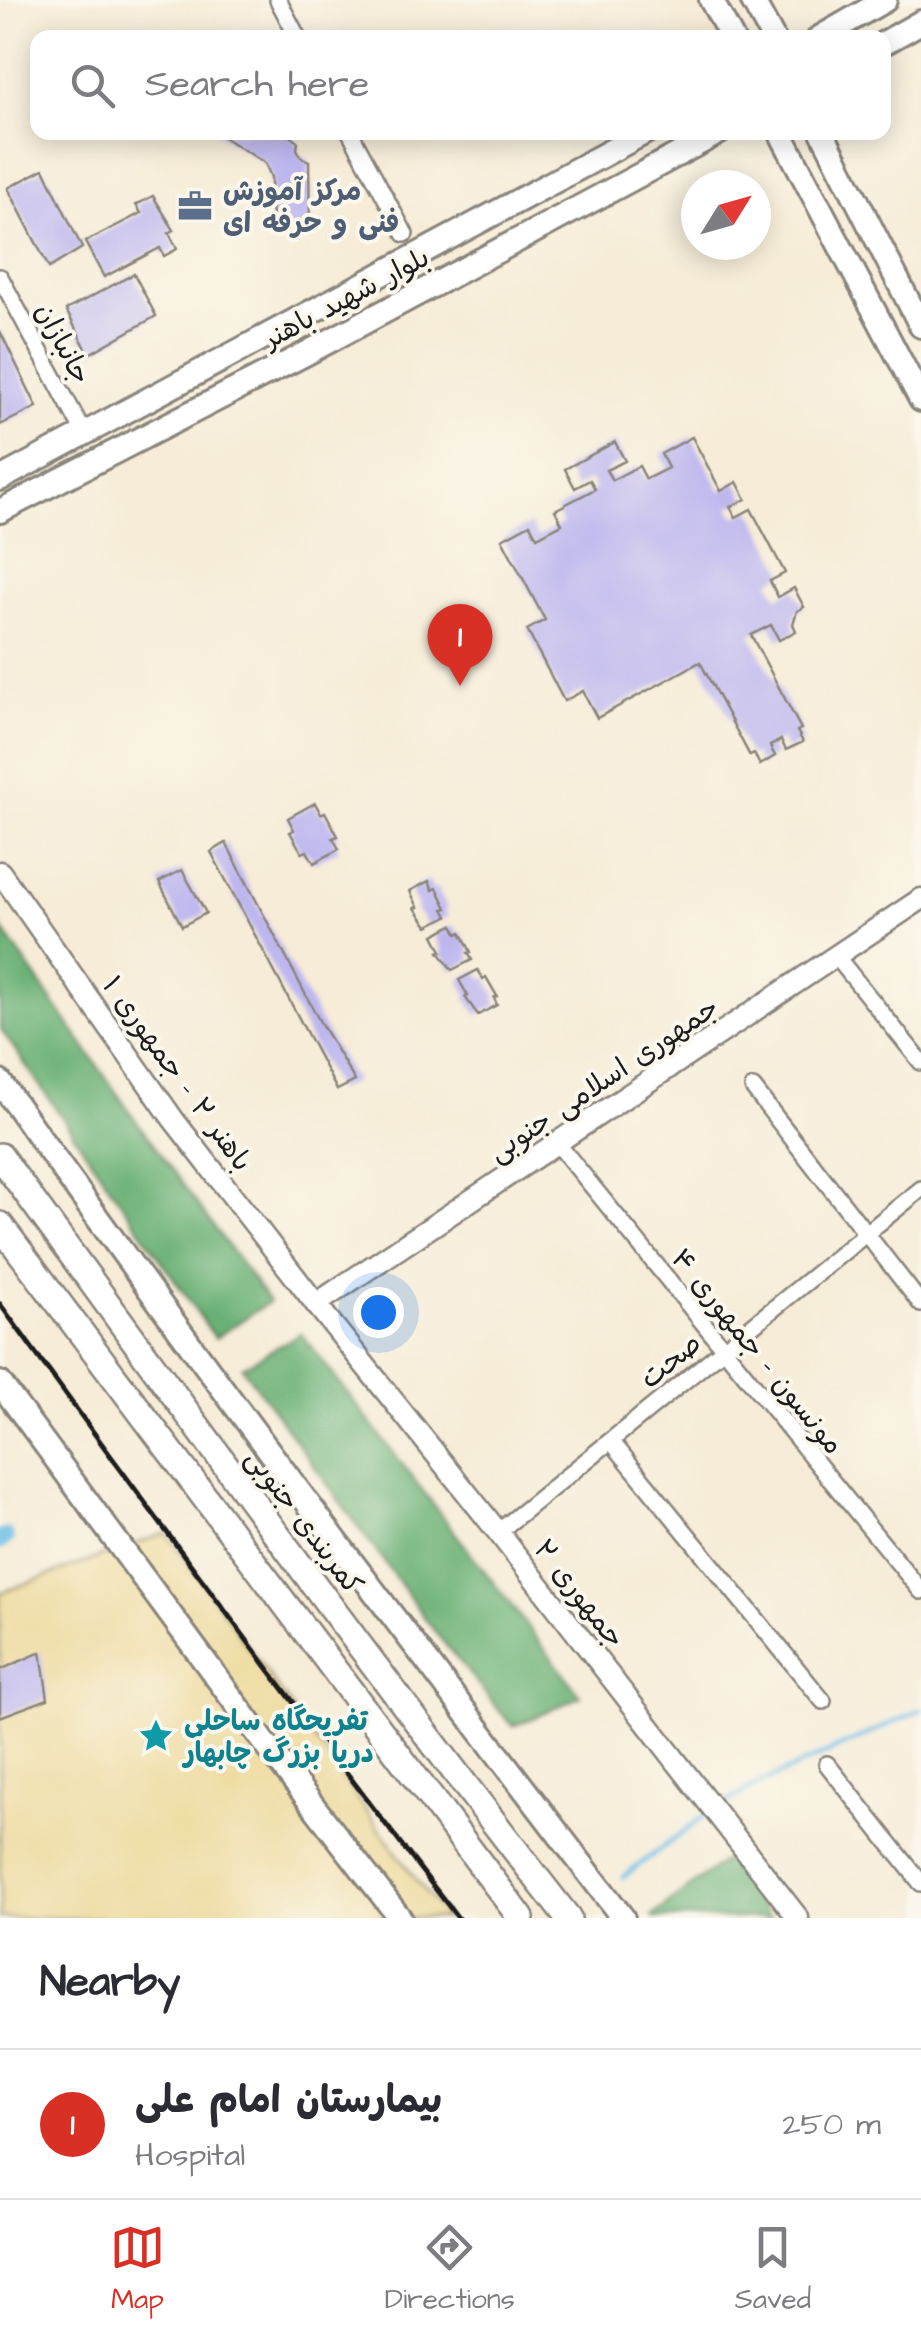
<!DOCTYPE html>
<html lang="en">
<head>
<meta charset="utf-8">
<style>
  :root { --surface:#fff; --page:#f7f7f7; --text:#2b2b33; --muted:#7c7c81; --line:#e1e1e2; --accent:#d93025 }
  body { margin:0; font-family:"Architects Daughter","Playpen Sans Arabic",sans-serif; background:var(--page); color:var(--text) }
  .compass { position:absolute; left:681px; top:170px; width:90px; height:90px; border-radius:50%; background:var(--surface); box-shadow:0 5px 25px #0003; rotate:53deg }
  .you { position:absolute; left:378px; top:1312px; width:35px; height:35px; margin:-25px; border:8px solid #fff; border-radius:50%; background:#1a73e8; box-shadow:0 0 0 15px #1a73e833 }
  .badge { display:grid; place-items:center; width:65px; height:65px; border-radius:50%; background:var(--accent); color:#fff; font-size:32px; font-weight:700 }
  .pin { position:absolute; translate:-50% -82px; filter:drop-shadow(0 2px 5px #0008) }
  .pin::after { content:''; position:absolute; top:52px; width:35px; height:30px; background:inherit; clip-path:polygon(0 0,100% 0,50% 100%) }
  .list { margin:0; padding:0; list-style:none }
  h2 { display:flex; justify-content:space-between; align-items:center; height:130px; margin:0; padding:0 40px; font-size:42px }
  h2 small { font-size:32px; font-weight:400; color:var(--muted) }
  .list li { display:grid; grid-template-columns:65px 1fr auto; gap:30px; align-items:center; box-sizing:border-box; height:150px; padding:0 40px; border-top:2px solid var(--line) }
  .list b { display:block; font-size:38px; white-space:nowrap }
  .list p { margin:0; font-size:32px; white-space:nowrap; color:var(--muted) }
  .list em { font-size:32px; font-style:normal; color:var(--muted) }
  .icon { flex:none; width:55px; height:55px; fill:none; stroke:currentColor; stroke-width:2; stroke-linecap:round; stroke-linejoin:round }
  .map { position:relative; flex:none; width:921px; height:1918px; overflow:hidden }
  .search { position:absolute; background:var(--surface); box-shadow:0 5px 25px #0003; left:30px; right:30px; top:30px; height:110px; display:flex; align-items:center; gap:25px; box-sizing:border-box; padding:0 35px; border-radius:20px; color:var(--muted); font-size:38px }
  .sheet { height:280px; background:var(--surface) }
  nav { display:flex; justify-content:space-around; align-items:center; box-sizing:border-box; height:140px; border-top:2px solid var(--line); background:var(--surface); font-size:28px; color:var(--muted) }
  nav a { display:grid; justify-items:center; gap:5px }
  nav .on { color:var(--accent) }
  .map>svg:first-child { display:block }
  .forest { fill:#6bb176; stroke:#446649; stroke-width:2.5 }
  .sand { fill:#eeda9e; stroke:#857b5d; stroke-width:2.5 }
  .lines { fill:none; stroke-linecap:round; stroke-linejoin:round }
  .stream { stroke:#6bbde7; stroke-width:5 }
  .canal { stroke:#6bbde7; stroke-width:18 }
  .building { fill:#beb7ef }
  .minor-casing { stroke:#89847a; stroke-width:20 }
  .tertiary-casing { stroke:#89847a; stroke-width:25 }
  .secondary-casing { stroke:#89847a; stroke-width:28 }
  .trunk-casing { stroke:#89847a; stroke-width:30 }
  .minor { stroke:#fff; stroke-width:15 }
  .tertiary { stroke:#fff; stroke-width:20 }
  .secondary { stroke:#fff; stroke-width:22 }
  .trunk { stroke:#fff; stroke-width:25 }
  .rail { stroke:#1c1c1c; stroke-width:5 }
  .labels { text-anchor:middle; stroke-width:8; stroke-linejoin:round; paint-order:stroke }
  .service-label { font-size:28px; font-weight:bold; fill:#4e5e75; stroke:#fbf7ec; text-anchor:start }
  .street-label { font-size:28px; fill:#1c1c1c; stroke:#fbf7ec }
  .culture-label { font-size:28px; font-weight:bold; fill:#0d838f; stroke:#fbf7ec; text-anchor:start }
</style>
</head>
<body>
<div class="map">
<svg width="921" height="1918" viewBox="0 0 921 1918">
  <rect width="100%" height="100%" fill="#fbf7ec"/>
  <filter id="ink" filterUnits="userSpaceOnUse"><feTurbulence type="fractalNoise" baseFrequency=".01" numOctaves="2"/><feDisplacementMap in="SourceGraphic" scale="20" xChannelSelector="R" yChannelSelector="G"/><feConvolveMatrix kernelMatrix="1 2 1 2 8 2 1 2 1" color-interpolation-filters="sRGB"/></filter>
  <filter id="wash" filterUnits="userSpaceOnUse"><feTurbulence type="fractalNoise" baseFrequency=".0048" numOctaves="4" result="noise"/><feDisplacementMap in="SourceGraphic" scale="40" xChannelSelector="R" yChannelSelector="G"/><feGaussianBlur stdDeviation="2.25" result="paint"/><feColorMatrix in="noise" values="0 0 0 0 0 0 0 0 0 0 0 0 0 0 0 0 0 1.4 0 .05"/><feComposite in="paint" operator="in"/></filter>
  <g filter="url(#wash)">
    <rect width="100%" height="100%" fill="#f6ecd7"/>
    <!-- forest -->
    <g class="forest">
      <path d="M 0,926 L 135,1119 L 269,1302 L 215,1338 L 0,1028 Z"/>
      <path d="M 301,1333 L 581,1696 L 527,1721 L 512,1726 L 435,1632 L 242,1367 Z"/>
      <path d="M 726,1859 L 770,1918 L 653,1918 L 652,1916 Z"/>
    </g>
    <!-- sand -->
    <path class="sand" d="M 166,1533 L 416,1880 L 447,1918 L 0,1918 L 0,1593 Z"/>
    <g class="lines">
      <!-- stream -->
      <g class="stream">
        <path d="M 716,1808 L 757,1785 L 921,1710"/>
        <path d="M 623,1877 L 707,1814"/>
      </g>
      <!-- canal -->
      <path class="canal" d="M 0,1541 L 5,1537"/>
    </g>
    <g id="blocks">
      <!-- building -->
      <g class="building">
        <path d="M 215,132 L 286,132 L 298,142 L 297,149 L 301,157 L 309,161 L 310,234 L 272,233 L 271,177 L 265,163 Z"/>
        <path d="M 44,169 L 82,248 L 49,268 L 8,188 Z"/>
        <path d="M 153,196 L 174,230 L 169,233 L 177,249 L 164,256 L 160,248 L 104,277 L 85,242 L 141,213 L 136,205 Z"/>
        <path d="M 134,274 L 156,316 L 89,354 L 66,310 Z"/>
        <path d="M 0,331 L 37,407 L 0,425 Z"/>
        <path d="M 692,437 L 721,491 L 737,482 L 746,499 L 730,507 L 736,517 L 751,509 L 785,573 L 770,581 L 778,597 L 794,588 L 804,607 L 797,611 L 793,624 L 796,631 L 779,640 L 771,625 L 751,635 L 801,729 L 797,731 L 803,742 L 786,750 L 781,740 L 770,746 L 775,756 L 760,765 L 754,754 L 750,756 L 700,662 L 597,718 L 583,691 L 564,701 L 527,630 L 545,620 L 502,539 L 530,524 L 537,537 L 562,524 L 555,510 L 595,489 L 590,480 L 575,488 L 565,469 L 615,442 L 625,461 L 606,470 L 612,480 L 639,466 L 646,479 L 668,468 L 661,454 Z"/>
        <path d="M 315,803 L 321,814 L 325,812 L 338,836 L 333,838 L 339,849 L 314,863 L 307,851 L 302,853 L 290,832 L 294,830 L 288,818 Z"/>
        <path d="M 226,843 L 320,1022 L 355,1081 L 337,1090 L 211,852 Z"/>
        <path d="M 182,870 L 206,913 L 182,926 L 159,882 Z"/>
        <path d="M 429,881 L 433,890 L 437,888 L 447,908 L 444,909 L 448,916 L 428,926 L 415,908 L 418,907 L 410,891 Z"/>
        <path d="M 453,925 L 458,934 L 461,932 L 471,952 L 468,953 L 472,960 L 452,970 L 439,952 L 442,951 L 434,935 Z"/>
        <path d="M 478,970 L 483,979 L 486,977 L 497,996 L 494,998 L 497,1005 L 478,1015 L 465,997 L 468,996 L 459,980 Z"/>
        <path d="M 41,1652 L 48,1699 L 0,1717 L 0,1670 Z"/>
      </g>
    </g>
  </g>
  <g filter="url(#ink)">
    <use href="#blocks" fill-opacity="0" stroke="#89847a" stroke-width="2.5"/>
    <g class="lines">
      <!-- minor casing -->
      <g class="minor-casing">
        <g id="minor">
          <path d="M 278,0 L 298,38"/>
          <path d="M 350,132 L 405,234"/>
          <path d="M 0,277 L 84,433"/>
          <path d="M 836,956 L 921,1062"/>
          <path d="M 753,1088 L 921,1304"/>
          <path d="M 557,1143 L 921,1591"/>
          <path d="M 611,1441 L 823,1701"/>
          <path d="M 498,1532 L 921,1189"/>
          <path d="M 827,1764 L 921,1883"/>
        </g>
      </g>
      <!-- tertiary casing -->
      <g class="tertiary-casing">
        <g id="tertiary">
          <path d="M 0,872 L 173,1119 L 316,1304 L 498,1532 L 798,1918"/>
          <path d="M 316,1304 L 921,899"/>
        </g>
      </g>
      <!-- secondary casing -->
      <g class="secondary-casing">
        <g id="secondary">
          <path d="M 711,0 L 732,38"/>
          <path d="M 752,0 L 773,38"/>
          <path d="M 819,38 L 885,0"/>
          <path d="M 884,43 L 921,22"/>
          <path d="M 780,132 L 921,400"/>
          <path d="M 822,132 L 921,326"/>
          <path d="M 0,479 L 646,132"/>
          <path d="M 0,511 L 305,354 L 720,132"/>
          <path d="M 0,1082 C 201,1365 411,1642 623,1918"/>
          <path d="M 0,1383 L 267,1746 L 400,1918"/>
        </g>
      </g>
      <!-- trunk casing -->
      <g class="trunk-casing">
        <g id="trunk">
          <path d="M 0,1156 C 186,1412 373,1669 568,1918"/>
          <path d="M 0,1225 L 521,1918"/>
        </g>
      </g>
      <!-- minor -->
      <use href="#minor" class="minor"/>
      <!-- tertiary -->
      <use href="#tertiary" class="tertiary"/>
      <!-- secondary -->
      <use href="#secondary" class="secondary"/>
      <!-- trunk -->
      <use href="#trunk" class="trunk"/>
      <!-- rail -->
      <path class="rail" d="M 0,1304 C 150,1511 301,1716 458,1918"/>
    </g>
  </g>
  <!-- icons -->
  <defs>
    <g id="office-bare" transform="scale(2.7)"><path d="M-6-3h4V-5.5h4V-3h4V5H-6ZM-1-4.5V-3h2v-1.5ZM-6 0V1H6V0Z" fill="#5c6f8a" stroke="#fbf7ec" stroke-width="2.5" paint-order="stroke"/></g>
    <g id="sight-bare" transform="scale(2.7)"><path d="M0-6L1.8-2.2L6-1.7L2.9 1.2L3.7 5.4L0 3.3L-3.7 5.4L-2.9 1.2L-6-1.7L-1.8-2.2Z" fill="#0f9aa8" stroke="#fbf7ec" stroke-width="2.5" paint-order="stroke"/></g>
  </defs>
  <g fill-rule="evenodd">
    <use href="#office-bare" x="195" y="206"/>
    <use href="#sight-bare" x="156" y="1736"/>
  </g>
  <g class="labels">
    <!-- service labels -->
    <g class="service-label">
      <text x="223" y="200">مرکز آموزش<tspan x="223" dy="32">فنی و حرفه ای</tspan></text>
    </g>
    <!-- street labels -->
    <g class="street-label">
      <text transform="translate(346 297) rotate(-28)" y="10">بلوار شهید باهنر</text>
      <text transform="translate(64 343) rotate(62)" y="10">جانبازان</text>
      <text transform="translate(178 1073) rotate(54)" y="10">باهنر ۲ - جمهوری ۱</text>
      <text transform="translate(603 1079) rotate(-34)" y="10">جمهوری اسلامی جنوبی</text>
      <text transform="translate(758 1351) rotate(51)" y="10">مونسون - جمهوری ۴</text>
      <text transform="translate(670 1360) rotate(-39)" y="10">صحت</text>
      <text transform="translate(305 1521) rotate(53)" y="10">کمربندی جنوبی</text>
      <text transform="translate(580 1593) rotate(52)" y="10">جمهوری ۲</text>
    </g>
    <!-- culture labels -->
    <g class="culture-label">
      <text x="184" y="1730">تفریحگاه ساحلی<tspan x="184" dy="32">دریا بزرگ چابهار</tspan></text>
    </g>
  </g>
</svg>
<svg class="compass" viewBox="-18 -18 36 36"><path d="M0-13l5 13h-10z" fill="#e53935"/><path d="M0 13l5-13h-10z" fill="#7c7c81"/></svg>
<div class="you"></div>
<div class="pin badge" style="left:460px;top:686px">1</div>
<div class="search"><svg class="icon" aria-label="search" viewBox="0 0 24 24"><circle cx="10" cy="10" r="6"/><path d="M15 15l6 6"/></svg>Search here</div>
</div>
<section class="sheet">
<h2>Nearby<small></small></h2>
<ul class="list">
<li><span class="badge">1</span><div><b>بیمارستان امام علی</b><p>Hospital</p></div><em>250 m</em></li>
</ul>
</section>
<nav>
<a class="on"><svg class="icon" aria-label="map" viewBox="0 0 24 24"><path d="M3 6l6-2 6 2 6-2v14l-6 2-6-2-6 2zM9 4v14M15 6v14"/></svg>Map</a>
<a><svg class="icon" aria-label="directions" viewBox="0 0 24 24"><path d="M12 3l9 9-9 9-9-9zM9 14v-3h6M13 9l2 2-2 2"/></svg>Directions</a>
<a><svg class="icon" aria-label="saved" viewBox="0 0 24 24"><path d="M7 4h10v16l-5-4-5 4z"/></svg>Saved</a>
</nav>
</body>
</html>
